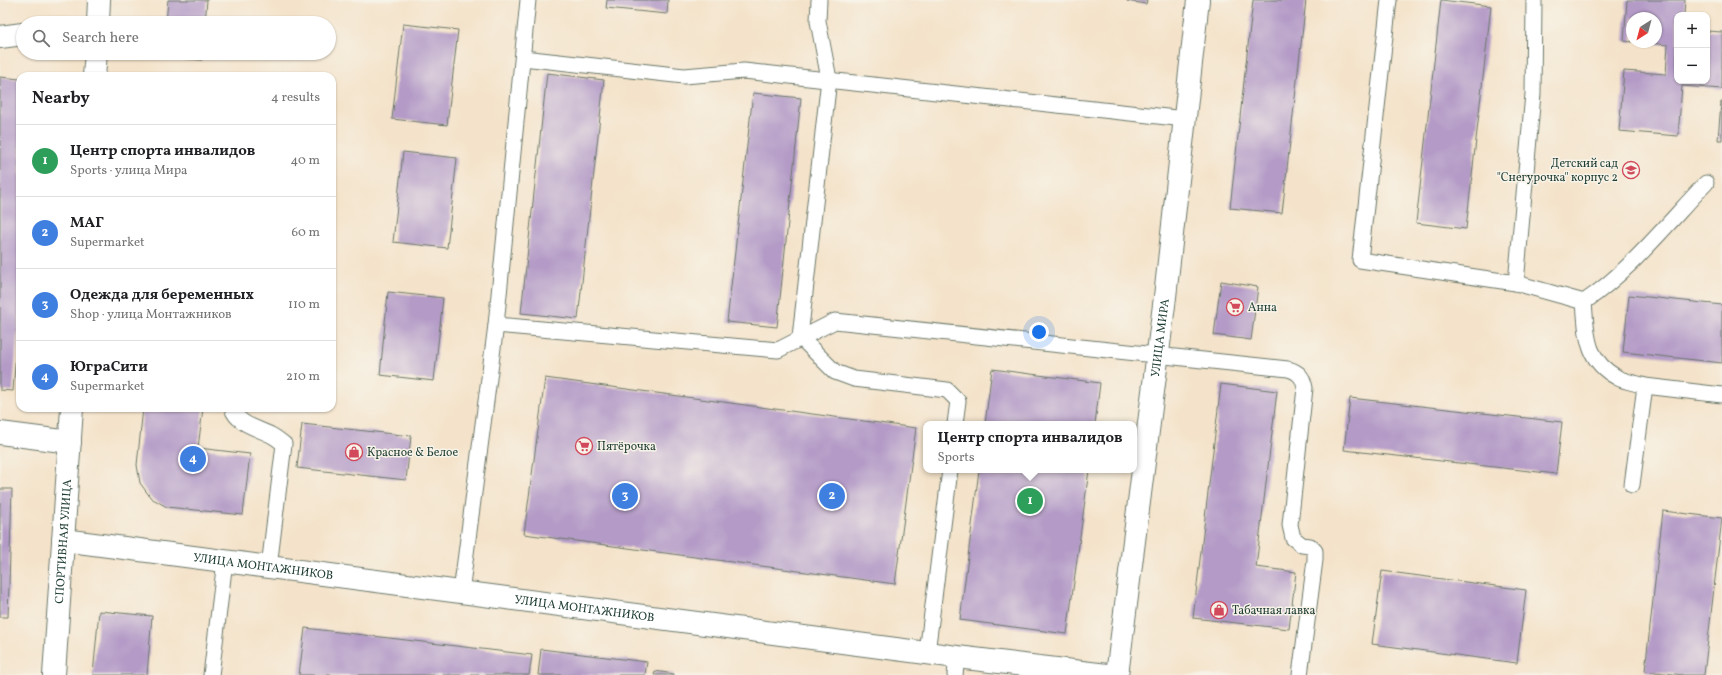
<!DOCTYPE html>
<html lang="en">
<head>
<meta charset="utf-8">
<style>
  :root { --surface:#fff; --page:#f2f2f2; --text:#202124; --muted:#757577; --line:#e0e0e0; --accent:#1a73e8 }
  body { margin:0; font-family:Vollkorn,serif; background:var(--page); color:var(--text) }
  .controls { position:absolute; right:12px; top:12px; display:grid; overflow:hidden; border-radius:8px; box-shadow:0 1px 3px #0004 }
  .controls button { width:36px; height:36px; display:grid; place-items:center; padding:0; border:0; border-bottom:1px solid var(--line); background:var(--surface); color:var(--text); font:20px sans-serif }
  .compass { position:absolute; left:1626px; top:12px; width:36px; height:36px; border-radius:50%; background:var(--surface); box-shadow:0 1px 3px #0004; rotate:216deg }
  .you { position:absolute; left:1039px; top:332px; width:14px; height:14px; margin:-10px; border:3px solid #fff; border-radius:50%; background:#1a73e8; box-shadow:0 0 0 6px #1a73e833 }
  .badge { display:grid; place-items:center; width:26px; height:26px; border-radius:50%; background:var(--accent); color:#fff; font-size:13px; font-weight:700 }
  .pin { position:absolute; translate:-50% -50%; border:2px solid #fff; box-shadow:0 1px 4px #0006 }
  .popup { position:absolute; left:923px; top:421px; width:214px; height:52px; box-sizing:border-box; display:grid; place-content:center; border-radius:8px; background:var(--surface); filter:drop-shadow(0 1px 3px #0005); font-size:13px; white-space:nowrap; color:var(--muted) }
  .popup b { font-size:15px; color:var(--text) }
  .popup::after { content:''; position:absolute; left:50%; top:100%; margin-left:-8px; border:8px solid transparent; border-top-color:var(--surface) }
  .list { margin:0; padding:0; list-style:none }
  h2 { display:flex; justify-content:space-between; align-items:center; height:52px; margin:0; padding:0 16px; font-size:17px }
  h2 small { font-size:13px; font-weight:400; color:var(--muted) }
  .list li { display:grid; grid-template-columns:26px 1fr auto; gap:12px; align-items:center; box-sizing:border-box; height:72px; padding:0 16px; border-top:1px solid var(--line) }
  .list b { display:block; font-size:15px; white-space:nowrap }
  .list p { margin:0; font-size:13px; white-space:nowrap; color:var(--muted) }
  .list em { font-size:13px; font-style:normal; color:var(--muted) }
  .icon { flex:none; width:22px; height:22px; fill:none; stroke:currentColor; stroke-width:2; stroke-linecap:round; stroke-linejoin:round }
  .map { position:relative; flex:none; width:1722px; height:675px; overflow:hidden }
  .search { position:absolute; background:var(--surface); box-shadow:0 1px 3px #0004; left:16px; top:16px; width:320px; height:44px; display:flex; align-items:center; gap:10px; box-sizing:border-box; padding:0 14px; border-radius:22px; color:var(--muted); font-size:15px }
  .panel { position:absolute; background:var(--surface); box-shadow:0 1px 3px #0004; left:16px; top:72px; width:320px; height:340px; border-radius:12px }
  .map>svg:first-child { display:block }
  .building { fill:#b49bc7 }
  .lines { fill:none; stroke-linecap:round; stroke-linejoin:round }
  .lane-casing { stroke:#6a7768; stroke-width:17 }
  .street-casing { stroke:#6a7768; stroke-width:24 }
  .lane { stroke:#fff; stroke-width:15 }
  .street { stroke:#fff; stroke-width:22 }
  .labels { text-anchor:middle; stroke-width:3; stroke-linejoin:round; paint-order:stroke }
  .poi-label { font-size:12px; fill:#1f3d34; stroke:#f7f3e8; text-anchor:start }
  .street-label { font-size:12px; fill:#1f3d34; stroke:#f7f3e8 }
</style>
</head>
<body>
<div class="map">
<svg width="1722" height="675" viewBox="0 0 1722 675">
  <rect width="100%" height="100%" fill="#f7f3e8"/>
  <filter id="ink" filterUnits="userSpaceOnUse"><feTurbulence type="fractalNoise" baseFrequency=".025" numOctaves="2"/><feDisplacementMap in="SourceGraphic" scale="8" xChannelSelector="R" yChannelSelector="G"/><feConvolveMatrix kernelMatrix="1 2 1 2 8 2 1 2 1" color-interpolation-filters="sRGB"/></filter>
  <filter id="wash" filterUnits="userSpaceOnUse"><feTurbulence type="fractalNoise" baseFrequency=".012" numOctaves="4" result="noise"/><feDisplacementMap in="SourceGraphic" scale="16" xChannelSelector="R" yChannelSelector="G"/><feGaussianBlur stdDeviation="0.9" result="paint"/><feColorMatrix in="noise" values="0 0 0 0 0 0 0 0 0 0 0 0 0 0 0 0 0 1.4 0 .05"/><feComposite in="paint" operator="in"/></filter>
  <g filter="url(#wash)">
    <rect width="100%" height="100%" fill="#f4e3ca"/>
    <g id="blocks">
      <!-- building -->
      <g class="building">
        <path d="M 168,0 L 207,0 L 205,23 L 166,23 Z"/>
        <path d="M 607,0 L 668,0 L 667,14 L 606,8 Z"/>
        <path d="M 1127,0 L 1147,0 L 1146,4 L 1127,1 Z"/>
        <path d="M 1253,0 L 1306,0 L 1282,213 L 1230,208 Z"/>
        <path d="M 1441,0 L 1491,6 L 1466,229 L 1416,223 Z"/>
        <path d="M 1627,0 L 1685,0 L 1684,15 L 1677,15 L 1677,81 L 1707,81 L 1707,31 L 1722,32 L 1722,89 L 1682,86 L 1678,136 L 1619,131 L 1624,71 L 1666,74 L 1668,45 L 1649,43 L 1656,42 L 1656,18 L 1632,18 L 1632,42 L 1624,41 Z"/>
        <path d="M 403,24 L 458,30 L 447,125 L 392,119 Z"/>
        <path d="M 163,53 L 202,53 L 202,60 L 163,57 Z"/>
        <path d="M 547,73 L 604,80 L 578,319 L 521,313 Z"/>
        <path d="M 0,77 L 20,79 L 20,302 L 13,391 L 0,390 Z"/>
        <path d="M 753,93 L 801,98 L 777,327 L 727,322 Z"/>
        <path d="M 1721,102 L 1722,102 L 1722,140 L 1718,140 Z"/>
        <path d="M 403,152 L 457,158 L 447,248 L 393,242 Z"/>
        <path d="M 1221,281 L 1258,287 L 1251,340 L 1214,335 Z"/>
        <path d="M 388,292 L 443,298 L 434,381 L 380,375 Z"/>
        <path d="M 1629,295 L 1722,305 L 1722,363 L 1623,352 Z"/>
        <path d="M 992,369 L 1100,383 L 1095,424 L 985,424 Z"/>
        <path d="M 545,378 L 916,428 L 895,584 L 524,534 Z"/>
        <path d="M 1221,384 L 1277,391 L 1256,567 L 1296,572 L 1289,629 L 1193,618 Z"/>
        <path d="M 1350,398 L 1562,422 L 1556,474 L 1344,450 Z"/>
        <path d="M 143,408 L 203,408 L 198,448 L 250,454 L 243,515 L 167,507 L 151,498 L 140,483 L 137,465 Z"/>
        <path d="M 302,424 L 411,436 L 406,480 L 297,468 Z"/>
        <path d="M 979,470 L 1089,470 L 1067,634 L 960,620 Z"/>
        <path d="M 0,489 L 12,489 L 8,617 L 0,617 Z"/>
        <path d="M 1663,511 L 1722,518 L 1704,675 L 1684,675 L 1645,671 Z"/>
        <path d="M 1382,571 L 1526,590 L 1517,663 L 1372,644 Z"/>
        <path d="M 99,611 L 152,616 L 147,675 L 93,675 Z"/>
        <path d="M 305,628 L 532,655 L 529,675 L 299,675 Z"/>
        <path d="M 541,649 L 647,662 L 645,675 L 538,675 Z"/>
        <path d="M 655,671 L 674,674 L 674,675 L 654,675 Z"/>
      </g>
    </g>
  </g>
  <g filter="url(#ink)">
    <use href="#blocks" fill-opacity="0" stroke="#6a7768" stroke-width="1"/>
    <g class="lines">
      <!-- lane casing -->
      <g class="lane-casing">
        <g id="lane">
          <path d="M 819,0 L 818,21 L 829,79 L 800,337 L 835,372 L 854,379 L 947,390 L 958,401 L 955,424"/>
          <path d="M 1389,0 L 1360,260 L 1516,283 L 1584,302"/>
          <path d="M 523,58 L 684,76 L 744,71 L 1185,119"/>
          <path d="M 1516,283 L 1533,94 L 1534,0"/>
          <path d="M 1584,302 C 1587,335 1585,360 1618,378 C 1626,382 1636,383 1645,386 L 1632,485"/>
          <path d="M 1584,302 C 1631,270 1667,224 1706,183"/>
          <path d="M 496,325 L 528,0"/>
          <path d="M 1645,386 L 1722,395"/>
          <path d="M 232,408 C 237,424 257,428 271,435 C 275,437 280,441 284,444 L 269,567"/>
          <path d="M 461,592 L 496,325 L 778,350 L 835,321 L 1288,369 C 1299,372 1303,377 1305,388 L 1290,525 L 1293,538 L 1302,545 L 1310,546 L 1315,551 L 1315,560 L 1300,675"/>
          <path d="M 927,653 L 950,470"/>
          <path d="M 211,675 L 225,561"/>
          <path d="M 955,675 L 957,657"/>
        </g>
      </g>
      <!-- street casing -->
      <g class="street-casing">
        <g id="street">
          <path d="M 98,23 L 99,0"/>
          <path d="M 0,37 L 23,34"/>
          <path d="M 94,76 L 96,53"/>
          <path d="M 0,433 L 70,442"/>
          <path id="s1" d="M 63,540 L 957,657 L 1107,675"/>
          <path id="s2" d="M 54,675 L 72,408"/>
          <path id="s3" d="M 1117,675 L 1165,297 L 1198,0"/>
        </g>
      </g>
      <!-- lane -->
      <use href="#lane" class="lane"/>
      <!-- street -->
      <use href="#street" class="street"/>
    </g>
  </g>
  <!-- icons -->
  <defs>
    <g id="school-ring" transform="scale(0.9)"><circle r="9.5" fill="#f7f3e8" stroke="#d1495b" stroke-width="1.5"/><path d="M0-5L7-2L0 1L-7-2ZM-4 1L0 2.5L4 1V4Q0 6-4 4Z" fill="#d1495b"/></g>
    <g id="supermarket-ring" transform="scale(0.9)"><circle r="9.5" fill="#f7f3e8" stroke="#d1495b" stroke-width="1.5"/><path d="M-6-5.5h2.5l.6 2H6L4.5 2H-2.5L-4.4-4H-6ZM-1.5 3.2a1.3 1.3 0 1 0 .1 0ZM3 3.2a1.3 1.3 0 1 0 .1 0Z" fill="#d1495b"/></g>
    <g id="shop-ring" transform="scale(0.9)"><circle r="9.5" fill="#f7f3e8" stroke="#d1495b" stroke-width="1.5"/><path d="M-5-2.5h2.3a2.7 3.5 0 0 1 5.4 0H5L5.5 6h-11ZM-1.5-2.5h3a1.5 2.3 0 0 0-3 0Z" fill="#d1495b"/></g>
  </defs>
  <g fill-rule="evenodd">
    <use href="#school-ring" x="1631" y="170"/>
    <use href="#supermarket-ring" x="1235" y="307"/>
    <use href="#supermarket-ring" x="584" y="446"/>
    <use href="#shop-ring" x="354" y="452"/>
    <use href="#shop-ring" x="1219" y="610"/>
  </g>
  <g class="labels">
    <!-- poi labels -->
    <g class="poi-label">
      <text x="1618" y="167" text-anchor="end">Детский сад<tspan x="1618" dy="14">"Снегурочка" корпус 2</tspan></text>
      <text x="1248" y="311">Анна</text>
      <text x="597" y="450">Пятёрочка</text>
      <text x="367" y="456">Красное &amp; Белое</text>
      <text x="1232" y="614">Табачная лавка</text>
    </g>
    <!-- street labels -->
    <g class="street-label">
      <text dy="4" stroke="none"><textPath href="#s3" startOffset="340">УЛИЦА МИРА</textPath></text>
      <text dy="4" stroke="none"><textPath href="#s2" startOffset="134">СПОРТИВНАЯ УЛИЦА</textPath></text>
      <text dy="4" stroke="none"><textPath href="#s1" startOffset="202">УЛИЦА МОНТАЖНИКОВ</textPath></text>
      <text dy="4" stroke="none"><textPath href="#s1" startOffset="526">УЛИЦА МОНТАЖНИКОВ</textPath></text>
    </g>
  </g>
</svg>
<div class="controls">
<button>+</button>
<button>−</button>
</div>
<svg class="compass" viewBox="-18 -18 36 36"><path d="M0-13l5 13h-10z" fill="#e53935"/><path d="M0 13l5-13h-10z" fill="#757577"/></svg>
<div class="you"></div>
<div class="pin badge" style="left:1030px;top:501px;background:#2e9e5b">1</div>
<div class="popup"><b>Центр спорта инвалидов</b>Sports</div>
<div class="pin badge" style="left:832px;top:496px;background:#3f7fe0">2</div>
<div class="pin badge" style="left:625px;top:496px;background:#3f7fe0">3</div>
<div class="pin badge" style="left:193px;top:459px;background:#3f7fe0">4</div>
<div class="search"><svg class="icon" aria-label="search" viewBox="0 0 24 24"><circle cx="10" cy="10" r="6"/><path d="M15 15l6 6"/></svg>Search here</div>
<section class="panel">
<h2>Nearby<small>4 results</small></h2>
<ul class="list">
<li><span class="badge" style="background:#2e9e5b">1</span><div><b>Центр спорта инвалидов</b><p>Sports · улица Мира</p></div><em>40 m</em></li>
<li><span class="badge" style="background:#3f7fe0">2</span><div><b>МАГ</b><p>Supermarket</p></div><em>60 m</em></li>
<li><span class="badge" style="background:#3f7fe0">3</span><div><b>Одежда для беременных</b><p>Shop · улица Монтажников</p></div><em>110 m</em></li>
<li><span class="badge" style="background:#3f7fe0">4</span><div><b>ЮграСити</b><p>Supermarket</p></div><em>210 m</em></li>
</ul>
</section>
</div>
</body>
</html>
